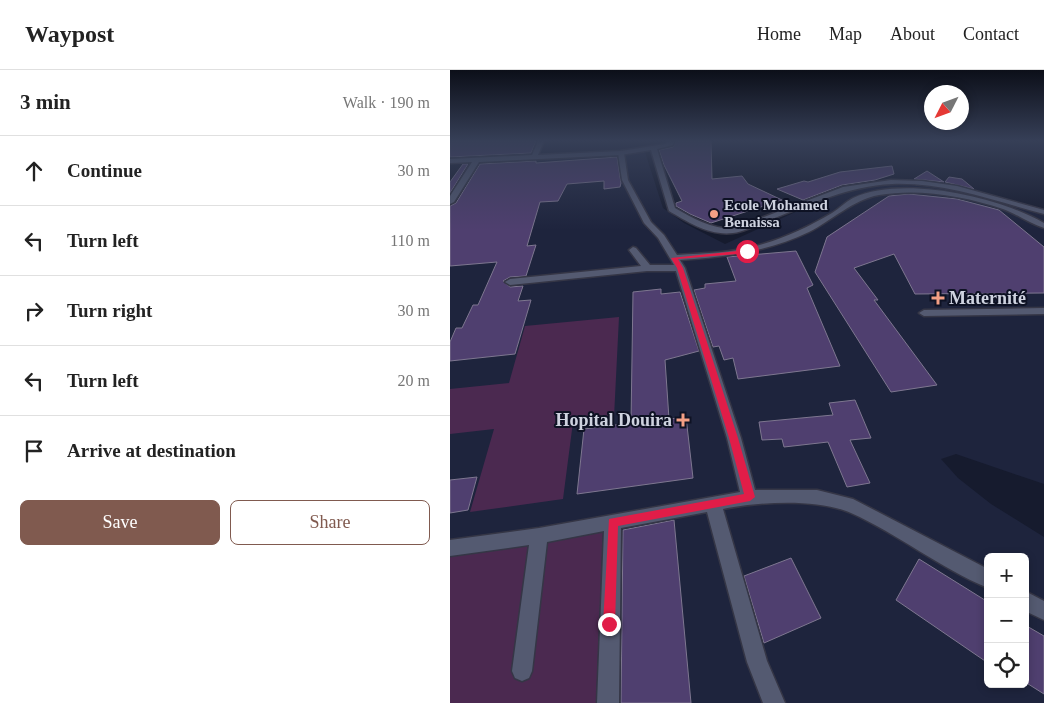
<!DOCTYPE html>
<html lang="en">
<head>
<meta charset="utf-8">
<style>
  :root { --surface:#fff; --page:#f2f2f2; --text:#222; --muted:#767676; --line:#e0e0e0; --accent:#805a4f }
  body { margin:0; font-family:"Times New Roman",serif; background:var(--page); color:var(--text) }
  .controls { position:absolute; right:15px; bottom:15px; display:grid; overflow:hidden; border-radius:8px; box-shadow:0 2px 8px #0003 }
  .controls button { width:45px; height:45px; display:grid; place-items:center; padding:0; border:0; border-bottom:1px solid var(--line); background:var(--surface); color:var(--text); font:25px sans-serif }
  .compass { position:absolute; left:474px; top:15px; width:45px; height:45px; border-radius:50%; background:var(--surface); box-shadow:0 2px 8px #0003; rotate:228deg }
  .stop { position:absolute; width:15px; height:15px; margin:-11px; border:4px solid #e11d48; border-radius:50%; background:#fff }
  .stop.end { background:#e11d48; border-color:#fff; box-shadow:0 1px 5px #0008 }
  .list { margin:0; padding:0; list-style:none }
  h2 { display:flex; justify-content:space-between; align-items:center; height:65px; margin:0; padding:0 20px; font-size:21px }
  h2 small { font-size:16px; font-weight:400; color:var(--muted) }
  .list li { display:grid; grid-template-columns:32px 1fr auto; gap:15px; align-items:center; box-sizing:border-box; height:70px; padding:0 20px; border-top:1px solid var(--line) }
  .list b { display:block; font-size:19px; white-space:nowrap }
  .list em { font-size:16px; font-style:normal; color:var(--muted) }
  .actions { display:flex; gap:10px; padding:15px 20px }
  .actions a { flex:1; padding:11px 0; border:1px solid var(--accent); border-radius:8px; text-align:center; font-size:18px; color:var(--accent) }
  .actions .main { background:var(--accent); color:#fff }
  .icon { flex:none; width:28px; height:28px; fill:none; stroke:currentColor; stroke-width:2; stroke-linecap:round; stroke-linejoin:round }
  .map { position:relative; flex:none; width:594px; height:633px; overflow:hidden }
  header { display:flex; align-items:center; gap:30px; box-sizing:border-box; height:70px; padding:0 25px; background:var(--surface); border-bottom:1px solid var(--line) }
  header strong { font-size:24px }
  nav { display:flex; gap:28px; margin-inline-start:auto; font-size:18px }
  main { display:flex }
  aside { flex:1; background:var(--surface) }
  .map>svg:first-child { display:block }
  .built { fill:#1e243d; fill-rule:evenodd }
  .green { fill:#4b2950 }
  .building { fill:#4f3f6f; stroke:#7e7790 }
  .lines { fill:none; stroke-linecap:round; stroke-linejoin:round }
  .service-casing { stroke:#353646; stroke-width:3 }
  .minor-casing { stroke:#353646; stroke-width:3 }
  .service { fill:#545a71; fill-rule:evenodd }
  .minor { fill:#545a71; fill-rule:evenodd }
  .route { fill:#e11d48 }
  .poi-dot { fill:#f39f85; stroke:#0e1224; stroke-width:2 }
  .labels { text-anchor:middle; stroke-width:4; stroke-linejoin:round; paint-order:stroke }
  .far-poi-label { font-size:15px; font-weight:bold; fill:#cfd3e0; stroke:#0e1224; text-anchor:start }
  .poi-label { font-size:18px; font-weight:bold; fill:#cfd3e0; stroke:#0e1224; text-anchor:start }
</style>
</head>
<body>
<header>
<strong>Waypost</strong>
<nav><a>Home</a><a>Map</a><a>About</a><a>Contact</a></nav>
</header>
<main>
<aside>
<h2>3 min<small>Walk · 190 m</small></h2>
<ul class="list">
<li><svg class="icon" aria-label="ahead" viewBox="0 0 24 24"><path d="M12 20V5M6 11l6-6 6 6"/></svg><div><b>Continue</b></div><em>30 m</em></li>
<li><svg class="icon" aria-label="left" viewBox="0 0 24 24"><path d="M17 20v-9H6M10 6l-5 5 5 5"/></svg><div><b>Turn left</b></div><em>110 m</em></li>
<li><svg class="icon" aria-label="right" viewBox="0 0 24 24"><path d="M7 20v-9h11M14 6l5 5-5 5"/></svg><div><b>Turn right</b></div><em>30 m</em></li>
<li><svg class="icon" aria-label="left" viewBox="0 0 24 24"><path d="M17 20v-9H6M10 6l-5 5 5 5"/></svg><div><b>Turn left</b></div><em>20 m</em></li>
<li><svg class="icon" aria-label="arrive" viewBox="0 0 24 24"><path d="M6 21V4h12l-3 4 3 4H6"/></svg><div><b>Arrive at destination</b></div></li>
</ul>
<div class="actions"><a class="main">Save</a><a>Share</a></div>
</aside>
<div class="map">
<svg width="594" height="633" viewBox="0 0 594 633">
  <rect width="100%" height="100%" fill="#161b2e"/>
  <!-- built -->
  <path class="built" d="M 195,82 L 213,138 L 234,153 L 275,174 L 385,124 L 417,116 L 441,114 L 493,118 L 551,131 L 594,145 L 594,414 L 506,384 L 491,389 L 508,408 L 541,434 L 594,467 L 594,633 L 0,633 L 0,145 L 34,92 ZM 538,487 L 575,487 L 575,614 L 538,614 Z"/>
  <!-- green -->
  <g class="green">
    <path d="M 169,247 L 164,347 L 123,352 L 113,429 L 20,442 L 44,359 L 0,364 L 0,319 L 59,313 L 75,256 Z"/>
    <path d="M 153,461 L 146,633 L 0,633 L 0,485 Z"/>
  </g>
  <!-- building -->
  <g class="building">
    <path d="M 0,71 L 86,71 L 81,83 L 0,87 Z"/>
    <path d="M 226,71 L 261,71 L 262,109 L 292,106 L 298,114 L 332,130 L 261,153 L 240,144 L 226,136 L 226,133 L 232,131 L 214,95 L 209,80 L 223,77 Z"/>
    <path d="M 167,87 L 171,113 L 170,117 L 154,119 L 154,111 L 117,114 L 108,131 L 90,132 L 77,176 L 86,175 L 76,206 L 60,207 L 53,211 L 60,217 L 73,216 L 68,231 L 81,230 L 65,284 L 0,291 L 0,272 L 6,258 L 12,258 L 23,235 L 28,235 L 47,192 L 0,196 L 0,136 L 6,133 L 30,94 L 86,91 L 86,93 Z"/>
    <path d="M 13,94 L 18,94 L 0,123 L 0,112 Z"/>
    <path d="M 442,96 L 444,104 L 425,110 L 392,115 L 353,130 L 327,119 L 354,111 L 358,112 L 390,102 Z"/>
    <path d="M 477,101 L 494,112 L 464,109 Z"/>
    <path d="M 499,107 L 512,109 L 524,119 L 495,112 Z"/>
    <path d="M 459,124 L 507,129 L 549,140 L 594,177 L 594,223 L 465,224 L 444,184 L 404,198 L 428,230 L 424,230 L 487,315 L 441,322 L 365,202 L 377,167 L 439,126 Z"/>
    <path d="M 346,181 L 363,215 L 357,218 L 390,296 L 288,309 L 283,288 L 274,290 L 269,276 L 263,277 L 244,220 L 255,218 L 255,214 L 286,211 L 277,187 Z"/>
    <path d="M 211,219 L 211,224 L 230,222 L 249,281 L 215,290 L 219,349 L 236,347 L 243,408 L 127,424 L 134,359 L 181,353 L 183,222 Z"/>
    <path d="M 405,330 L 421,368 L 400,370 L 420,413 L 397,417 L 378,372 L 334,377 L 332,369 L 312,370 L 309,352 L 383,345 L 379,333 Z"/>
    <path d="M 27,407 L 18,440 L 0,443 L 0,410 Z"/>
    <path d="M 224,450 L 241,633 L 171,633 L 173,460 Z"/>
    <path d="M 341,488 L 371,548 L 314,573 L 294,506 Z"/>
    <path d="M 469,489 L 538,532 L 538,593 L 446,530 Z"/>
    <path d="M 575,555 L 594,566 L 594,624 L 575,612 Z"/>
  </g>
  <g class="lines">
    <!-- service casing -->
    <g class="service-casing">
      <g id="service">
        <path d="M 171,81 L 174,83 L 178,110 L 201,152 L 214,165 L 227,185 C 255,183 285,183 313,174 C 337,167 360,156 382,143 C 389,139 395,132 403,128 C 453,105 549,127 594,153 L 594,158 C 580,154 567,144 553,139 C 515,126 468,118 429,125 C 402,130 383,150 359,162 C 317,182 275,187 230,190 L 235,198 L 291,368 L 305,420 L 367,420 L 403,429 L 538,499 L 538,518 C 490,498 448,464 401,443 C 367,428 308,432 273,439 L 317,591 L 335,633 L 313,633 L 297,592 L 257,442 L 171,458 L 169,633 L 147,633 L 154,461 L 97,472 L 82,601 L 79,608 L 72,611 L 65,608 L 62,601 L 79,475 L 0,486 L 0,470 L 89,458 L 290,422 L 277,368 L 226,201 L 197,201 L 60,215 L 55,212 L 60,209 L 191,196 L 179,180 L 183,177 L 186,178 L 200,195 L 224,195 L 208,168 L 194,153 L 172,110 L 168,83 Z"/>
        <path d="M 594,238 L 594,244 L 474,246 L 469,243 L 474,240 Z"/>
        <path d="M 575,521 L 594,531 L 594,550 L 575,541 Z"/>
      </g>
    </g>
    <!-- minor casing -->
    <g class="minor-casing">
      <path id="minor" d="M 88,71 L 94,71 L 88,85 L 171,81 L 215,74 L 218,71 L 224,71 L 223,75 L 207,79 L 225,138 C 244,149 260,158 282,159 L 393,117 L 441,110 L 472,111 L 507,116 L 594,140 L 594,144 C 544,131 494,112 442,114 C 399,116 361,134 322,149 C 310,153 295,162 283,163 C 259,166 238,152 219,141 L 201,80 L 171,85 L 29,92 L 4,132 L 0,134 L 0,126 L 22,92 L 0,93 L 0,89 L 82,85 Z"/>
    </g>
    <!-- service -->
    <use href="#service" class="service"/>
    <!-- minor -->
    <use href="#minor" class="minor"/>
  </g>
  <!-- sky -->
  <linearGradient id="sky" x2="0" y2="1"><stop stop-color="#0c0f19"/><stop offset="0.44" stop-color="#363f57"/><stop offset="1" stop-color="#363f57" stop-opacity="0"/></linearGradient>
  <rect width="594" height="160" fill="url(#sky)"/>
  <!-- route -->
  <path class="route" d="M 297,180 L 299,183 L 228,189 L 233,198 L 288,368 L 305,427 L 300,431 L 168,456 L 165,554 L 163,558 L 159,560 L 155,558 L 153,554 L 159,449 L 294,424 L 279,368 L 227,198 L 221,188 Z"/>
  <!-- markers -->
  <g class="poi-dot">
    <circle cx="264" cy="144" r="5"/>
    <path d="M485.5 220.5h5v5h5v5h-5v5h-5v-5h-5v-5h5z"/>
    <path d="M230.5 342.5h5v5h5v5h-5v5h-5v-5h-5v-5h5z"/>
  </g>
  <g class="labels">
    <!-- far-poi labels -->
    <g class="far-poi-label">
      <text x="274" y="140">Ecole Mohamed<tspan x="274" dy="17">Benaissa</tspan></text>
    </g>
    <!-- poi labels -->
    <g class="poi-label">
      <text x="499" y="234">Maternité</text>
      <text x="222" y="356" text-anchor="end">Hopital Douira</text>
    </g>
  </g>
</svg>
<div class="controls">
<button>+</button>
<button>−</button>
<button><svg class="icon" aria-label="locate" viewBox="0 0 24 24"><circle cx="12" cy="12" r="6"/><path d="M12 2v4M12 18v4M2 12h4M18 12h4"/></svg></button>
</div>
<svg class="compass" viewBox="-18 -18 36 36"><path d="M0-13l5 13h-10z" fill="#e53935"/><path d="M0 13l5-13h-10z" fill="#767676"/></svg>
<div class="stop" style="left:297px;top:181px"></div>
<div class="stop end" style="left:159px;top:554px"></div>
</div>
</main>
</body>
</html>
